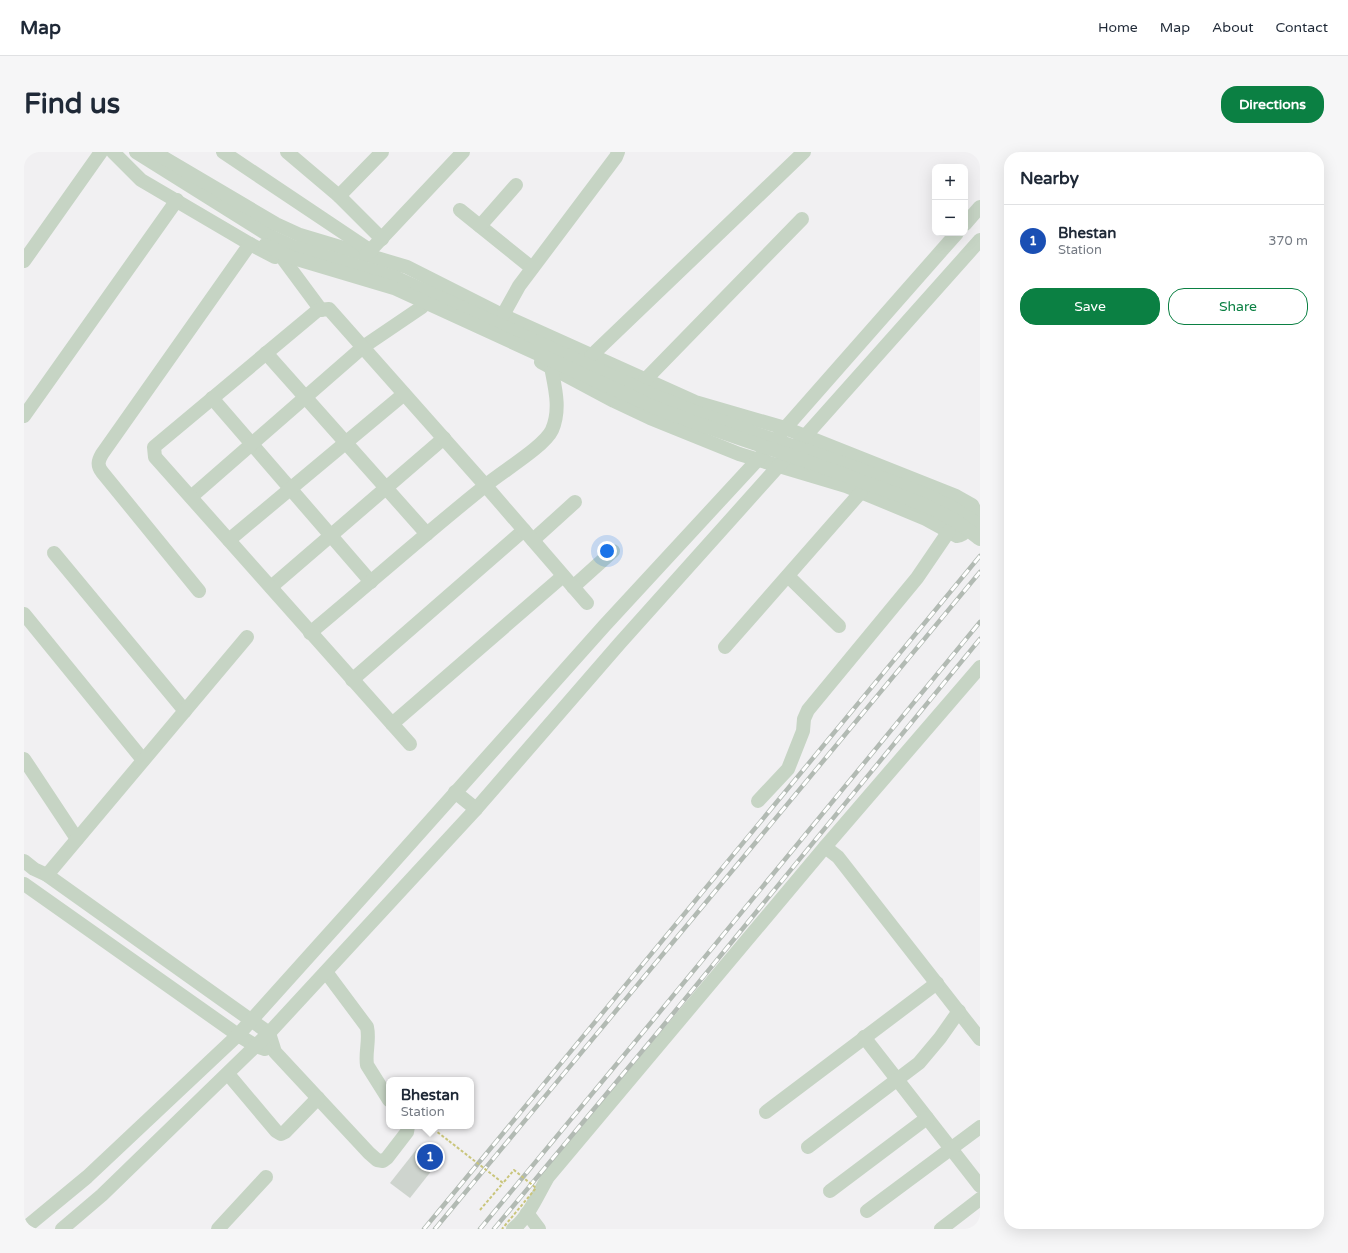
<!DOCTYPE html>
<html lang="en">
<head>
<meta charset="utf-8">
<style>
  :root { --surface:#fff; --page:#f6f6f7; --text:#1f2937; --muted:#747a83; --line:#e0e1e3; --accent:#0b8043 }
  body { margin:0; font-family:"Varela Round",sans-serif; background:var(--page); color:var(--text) }
  .controls { position:absolute; right:12px; top:12px; display:grid; overflow:hidden; border-radius:8px; box-shadow:0 4px 16px #0002 }
  .controls button { width:36px; height:36px; display:grid; place-items:center; padding:0; border:0; border-bottom:1px solid var(--line); background:var(--surface); color:var(--text); font:20px sans-serif }
  .you { position:absolute; left:583px; top:399px; width:14px; height:14px; margin:-10px; border:3px solid #fff; border-radius:50%; background:#1a73e8; box-shadow:0 0 0 6px #1a73e833 }
  .badge { display:grid; place-items:center; width:26px; height:26px; border-radius:50%; background:var(--accent); color:#fff; font-size:13px; font-weight:700 }
  .pin { position:absolute; translate:-50% -50%; border:2px solid #fff; box-shadow:0 1px 4px #0006 }
  .popup { position:absolute; left:362px; top:925px; width:88px; height:52px; box-sizing:border-box; display:grid; place-content:center; border-radius:8px; background:var(--surface); filter:drop-shadow(0 1px 3px #0005); font-size:13px; white-space:nowrap; color:var(--muted) }
  .popup b { font-size:15px; color:var(--text) }
  .popup::after { content:''; position:absolute; left:50%; top:100%; margin-left:-8px; border:8px solid transparent; border-top-color:var(--surface) }
  .list { margin:0; padding:0; list-style:none }
  h2 { display:flex; justify-content:space-between; align-items:center; height:52px; margin:0; padding:0 16px; font-size:17px }
  h2 small { font-size:13px; font-weight:400; color:var(--muted) }
  .list li { display:grid; grid-template-columns:26px 1fr auto; gap:12px; align-items:center; box-sizing:border-box; height:72px; padding:0 16px; border-top:1px solid var(--line) }
  .list b { display:block; font-size:15px; white-space:nowrap }
  .list p { margin:0; font-size:13px; white-space:nowrap; color:var(--muted) }
  .list em { font-size:13px; font-style:normal; color:var(--muted) }
  .actions { display:flex; gap:8px; padding:12px 16px }
  .actions a { flex:1; padding:9px 0; border:1px solid var(--accent); border-radius:16px; text-align:center; font-size:14px; color:var(--accent) }
  .actions .main { background:var(--accent); color:#fff }
  .map { position:relative; flex:none; width:956px; height:1077px; overflow:hidden; border-radius:16px }
  header { display:flex; align-items:center; gap:24px; box-sizing:border-box; height:56px; padding:0 20px; background:var(--surface); border-bottom:1px solid var(--line) }
  header strong { font-size:19px }
  nav { display:flex; gap:22px; margin-inline-start:auto; font-size:14px }
  .intro { display:flex; align-items:center; justify-content:space-between; box-sizing:border-box; height:96px; padding:0 24px }
  h1 { margin:0; font-size:28px }
  .button { padding:10px 18px; border-radius:16px; background:var(--accent); color:#fff; font-size:14px; font-weight:700 }
  main { display:flex; gap:24px; padding:0 24px }
  aside { flex:1; background:var(--surface); border-radius:16px; box-shadow:0 4px 16px #0002 }
  .map>svg:first-child { display:block }
  .building { fill:#ced4ce }
  .lines { fill:none; stroke-linecap:round; stroke-linejoin:round }
  .path { stroke:#c9c57b; stroke-width:2; stroke-dasharray:3 2; stroke-linecap:butt }
  .minor { stroke:#c6d4c4; stroke-width:14 }
  .rail-casing { stroke:#b2bab3; stroke-width:4.5 }
  .rail { stroke:#fff; stroke-width:3; stroke-dasharray:9; stroke-linecap:butt }
  .path-bridge { stroke:#c9c57b; stroke-width:2; stroke-dasharray:3 2; stroke-linecap:butt }
  .minor-bridge { stroke:#c6d4c4; stroke-width:14 }
</style>
</head>
<body>
<header>
<strong>Map</strong>
<nav><a>Home</a><a>Map</a><a>About</a><a>Contact</a></nav>
</header>
<div class="intro"><h1>Find us</h1><a class="button">Directions</a></div>
<main>
<div class="map">
<svg width="956" height="1077" viewBox="0 0 956 1077">
  <rect width="100%" height="100%" fill="#f1f0f2"/>
  <!-- building -->
  <path class="building" d="M 396,993 L 416,1008 L 386,1046 L 366,1031 Z"/>
  <g class="lines">
    <!-- path -->
    <g class="path">
      <path d="M 395,975 L 408,976 L 425,989"/>
      <path d="M 456,1058 L 479,1031"/>
    </g>
    <!-- minor -->
    <g class="minor">
      <path d="M 89,0 L 117,28 L 226,92 L 251,105"/>
      <path d="M 112,0 L 246,84"/>
      <path d="M 130,0 L 252,72 L 276,83 L 383,115 L 478,163 L 671,250 L 761,276 L 932,344 L 948,353 L 951,359 C 947,368 944,383 933,384 L 902,367 L 849,345 L 822,334 L 715,302 L 626,266 L 590,249 L 517,210"/>
      <path d="M 199,0 L 347,99"/>
      <path d="M 263,0 L 315,44 L 358,87"/>
      <path d="M 315,44 L 358,0"/>
      <path d="M 436,58 L 508,116"/>
      <path d="M 941,72 L 956,55"/>
      <path d="M 456,74 L 492,33"/>
      <path d="M 342,103 L 439,0"/>
      <path d="M 260,108 L 297,158"/>
      <path d="M 0,109 L 77,0"/>
      <path d="M 474,172 L 495,134 L 592,5 L 594,0"/>
      <path d="M 242,201 L 403,382"/>
      <path d="M 567,204 L 780,0"/>
      <path d="M 621,228 L 778,67"/>
      <path d="M 188,246 L 347,430"/>
      <path d="M 0,264 L 153,48"/>
      <path d="M 756,282 L 933,81"/>
      <path d="M 775,291 L 956,88"/>
      <path d="M 167,345 L 339,195 L 398,155"/>
      <path d="M 205,388 L 380,242"/>
      <path d="M 509,388 L 551,350"/>
      <path d="M 30,401 L 161,559"/>
      <path d="M 764,424 L 815,474"/>
      <path d="M 247,435 L 420,286"/>
      <path d="M 549,435 L 589,399"/>
      <path d="M 175,439 L 78,320 C 73,313 74,309 78,302 L 226,92"/>
      <path d="M 0,462 L 119,608"/>
      <path d="M 286,481 C 345,432 402,381 461,334 C 477,320 520,295 528,278 C 537,257 531,236 527,215"/>
      <path d="M 701,495 L 837,340"/>
      <path d="M 328,528 L 500,378"/>
      <path d="M 368,572 L 539,424"/>
      <path d="M 386,592 L 131,305 L 130,295 L 294,158 L 305,157 L 461,333 L 563,451"/>
      <path d="M 0,607 L 53,687"/>
      <path d="M 431,640 L 452,657"/>
      <path d="M 734,649 L 764,617 L 779,579 L 780,567 L 784,558 L 893,426 L 925,379"/>
      <path d="M 801,695 L 814,705 L 956,887"/>
      <path d="M 0,709 L 10,717 L 23,723 L 245,881 L 251,900 L 345,1001 L 353,1008 L 359,1009 L 363,1006 L 383,980 L 384,974"/>
      <path d="M 23,723 L 223,485"/>
      <path d="M 0,732 L 214,883 L 232,894 L 241,897"/>
      <path d="M 302,820 L 343,875 C 346,888 341,900 343,913 L 365,948"/>
      <path d="M 840,885 L 956,1034"/>
      <path d="M 204,922 L 252,979 L 257,982 L 261,980 L 294,946"/>
      <path d="M 742,960 L 913,831"/>
      <path d="M 784,995 L 895,911 L 916,886 L 935,859"/>
      <path d="M 806,1039 L 903,966"/>
      <path d="M 843,1059 L 956,975"/>
      <path d="M 503,1061 L 515,1077"/>
      <path d="M 0,1077 L 63,1025 L 214,883 L 357,724 L 581,473 L 739,302"/>
      <path d="M 38,1077 L 78,1043 L 245,881 L 452,657 L 596,491 L 760,308"/>
      <path d="M 194,1077 L 242,1025"/>
      <path d="M 489,1077 C 505,1065 514,1042 524,1025 L 801,695 L 956,515"/>
      <path d="M 917,1077 L 956,1047"/>
    </g>
    <!-- rail casing -->
    <g class="rail-casing">
      <g id="rail">
        <path d="M 400,1077 L 956,404"/>
        <path d="M 411,1077 L 956,420"/>
        <path d="M 456,1077 L 625,873 L 956,470"/>
        <path d="M 470,1077 L 634,880 L 956,487"/>
      </g>
    </g>
    <!-- rail -->
    <use href="#rail" class="rail"/>
    <!-- path-bridge -->
    <path class="path-bridge" d="M 425,989 L 479,1031 L 490,1018 L 512,1036 L 478,1077"/>
    <!-- minor-bridge -->
    <g class="minor-bridge">
      <path d="M 246,84 L 270,95 L 373,126 L 636,246 C 706,275 779,296 850,323 C 887,337 925,349 956,374"/>
      <path d="M 241,93 L 266,105 L 370,136 L 632,256 C 701,283 772,304 842,331 C 874,343 910,354 939,374 C 945,378 950,383 956,387"/>
    </g>
  </g>
</svg>
<div class="controls">
<button>+</button>
<button>−</button>
</div>
<div class="you"></div>
<div class="pin badge" style="left:406px;top:1005px;background:#1a4fb4">1</div>
<div class="popup"><b>Bhestan</b>Station</div>
</div>
<aside>
<h2>Nearby<small></small></h2>
<ul class="list">
<li><span class="badge" style="background:#1a4fb4">1</span><div><b>Bhestan</b><p>Station</p></div><em>370 m</em></li>
</ul>
<div class="actions"><a class="main">Save</a><a>Share</a></div>
</aside>
</main>
</body>
</html>
